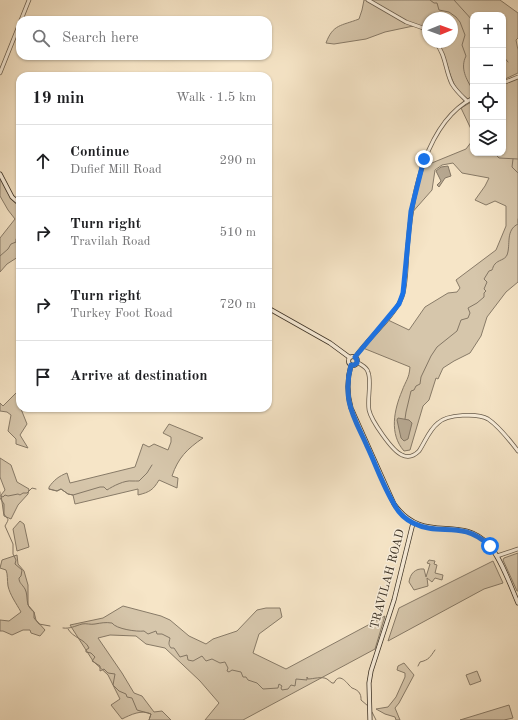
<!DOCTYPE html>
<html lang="en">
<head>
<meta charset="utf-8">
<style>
  :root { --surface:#fff; --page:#f6f6f6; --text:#202124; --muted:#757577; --line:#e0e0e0 }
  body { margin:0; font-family:"Old Standard TT",serif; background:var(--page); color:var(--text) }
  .controls { position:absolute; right:12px; top:12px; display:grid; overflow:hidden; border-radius:8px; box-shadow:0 1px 3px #0004 }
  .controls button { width:36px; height:36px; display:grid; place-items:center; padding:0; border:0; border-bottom:1px solid var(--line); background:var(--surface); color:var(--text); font:20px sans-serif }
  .compass { position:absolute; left:422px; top:12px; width:36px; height:36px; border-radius:50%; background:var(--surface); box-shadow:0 1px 3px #0004; rotate:89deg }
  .stop { position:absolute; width:12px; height:12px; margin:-9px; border:3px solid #1a73e8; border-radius:50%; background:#fff }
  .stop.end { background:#1a73e8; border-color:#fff; box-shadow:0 1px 4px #0008 }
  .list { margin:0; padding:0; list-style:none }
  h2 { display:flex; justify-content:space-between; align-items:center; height:52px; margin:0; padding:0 16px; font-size:17px }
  h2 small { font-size:13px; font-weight:400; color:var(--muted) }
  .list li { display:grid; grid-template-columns:26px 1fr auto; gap:12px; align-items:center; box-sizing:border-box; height:72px; padding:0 16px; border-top:1px solid var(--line) }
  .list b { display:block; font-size:15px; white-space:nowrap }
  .list p { margin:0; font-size:13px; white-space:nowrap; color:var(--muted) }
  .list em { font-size:13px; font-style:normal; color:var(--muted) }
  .icon { flex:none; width:22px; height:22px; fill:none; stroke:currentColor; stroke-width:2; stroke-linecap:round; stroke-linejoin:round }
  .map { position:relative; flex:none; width:518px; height:720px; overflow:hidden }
  .search { position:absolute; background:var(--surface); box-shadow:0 1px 3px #0004; left:16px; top:16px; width:256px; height:44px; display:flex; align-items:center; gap:10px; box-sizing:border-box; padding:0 14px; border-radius:12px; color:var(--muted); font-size:15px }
  .panel { position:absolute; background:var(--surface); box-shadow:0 1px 3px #0004; left:16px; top:72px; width:256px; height:340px; border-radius:12px }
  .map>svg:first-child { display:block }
  .green { fill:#d6c6ab; stroke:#887b68 }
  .water { fill:#b6a790; stroke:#847765 }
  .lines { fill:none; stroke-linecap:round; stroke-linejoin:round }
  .stream { stroke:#847765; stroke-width:1 }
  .tertiary-casing { stroke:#695d4d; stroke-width:4.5 }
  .secondary-casing { stroke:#3a3024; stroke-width:5 }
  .tertiary { stroke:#f9eedb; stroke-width:3 }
  .secondary { stroke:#f9eedb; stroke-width:3.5 }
  .route { stroke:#1a73e8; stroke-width:5 }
  .labels { text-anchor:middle; stroke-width:3; stroke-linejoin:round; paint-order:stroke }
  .street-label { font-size:12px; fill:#3a3024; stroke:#f9eedb }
</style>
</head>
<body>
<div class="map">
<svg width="518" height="720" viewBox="0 0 518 720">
  <rect width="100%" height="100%" fill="#f6e5c7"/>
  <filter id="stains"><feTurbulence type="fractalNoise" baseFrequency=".005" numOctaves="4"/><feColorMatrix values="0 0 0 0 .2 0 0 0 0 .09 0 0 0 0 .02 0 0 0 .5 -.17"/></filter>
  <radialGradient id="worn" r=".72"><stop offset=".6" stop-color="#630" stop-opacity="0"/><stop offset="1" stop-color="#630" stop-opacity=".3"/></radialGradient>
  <!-- green -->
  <g class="green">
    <path d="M 364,0 L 500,0 L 518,13 L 518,38 L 516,40 L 518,50 L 518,73 L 503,80 L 503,15 L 473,15 L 473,97 L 468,99 C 447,87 450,59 437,42 L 452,42 L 452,18 L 428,18 L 428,32 L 418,25 L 385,32 L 366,39 L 334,44 L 326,43 C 333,24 341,26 359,19 L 362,10 Z"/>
    <path d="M 518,78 L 518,282 L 506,292 L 487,317 L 481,336 L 470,353 L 454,361 L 443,368 L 438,379 L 436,378 L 429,400 L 423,406 L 410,450 L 404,451 C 389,434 394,410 402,391 C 406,380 409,379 410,367 L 363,348 L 388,320 L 409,330 L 425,307 L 448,293 L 457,292 L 460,288 L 456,280 L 496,250 L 506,226 L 506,206 L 495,201 L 486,205 L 475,200 L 485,186 L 489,178 L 462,173 L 453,163 L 442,165 L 435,170 L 432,190 L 410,215 L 422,167 L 466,149 L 472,141 L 471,129 L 461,108 L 473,101 L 473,153 L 503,153 L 503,85 Z"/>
    <path d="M 0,174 L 12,197 L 20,204 L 20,271 L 18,257 L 7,264 L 0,272 L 0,238 L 15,219 L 8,210 L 0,196 Z"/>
    <path d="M 20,389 L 20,403 L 19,404 L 27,424 L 20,435 L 28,448 L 16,444 L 16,439 L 8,431 L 11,415 L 7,412 L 0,411 L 0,403 L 3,406 Z"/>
    <path d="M 169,424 L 203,438 C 187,449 178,458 172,476 L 178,478 L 177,488 L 159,480 C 153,490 150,492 138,495 L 138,489 L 75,504 L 73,495 L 68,494 L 61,489 L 57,491 L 49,489 L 49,487 C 54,480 59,476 67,473 L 70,483 L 135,467 L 143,444 L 149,447 L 154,444 L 168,450 L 171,442 L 171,437 L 163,433 Z"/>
    <path d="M 0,458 L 11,465 L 17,482 L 29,489 L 28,494 L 18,505 L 11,519 L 4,516 L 1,495 L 5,490 L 0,477 Z"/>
    <path d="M 20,521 L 24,524 L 29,547 L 17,551 L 13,529 Z"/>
    <path d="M 518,553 L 518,591 L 517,591 L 503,560 L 504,558 Z"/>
    <path d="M 17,555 L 18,564 L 24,571 L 28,585 L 28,605 L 34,612 L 36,620 L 45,630 L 40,636 L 31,633 L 30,630 L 23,630 L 12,635 L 3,631 L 0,631 L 0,620 L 9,621 L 21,612 C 16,603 10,595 8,586 C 7,580 8,575 6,570 L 0,568 L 2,560 Z"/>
    <path d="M 429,560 L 435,561 L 434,564 L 437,565 L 435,573 L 443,575 L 442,580 L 435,578 L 432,582 L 427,578 L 428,586 L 414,590 L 409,582 C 410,574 415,568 424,569 L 426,577 L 430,564 L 427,563 Z"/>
    <path d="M 493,561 L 503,583 L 484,589 L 388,641 L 399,608 Z"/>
    <path d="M 123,606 L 161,616 L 170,620 L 189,636 L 206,644 L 213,639 L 237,631 L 257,610 L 266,608 L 280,608 L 282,617 L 259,634 L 253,653 L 286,669 L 385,616 L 375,649 L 243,720 L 205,720 L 219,703 L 200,681 L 165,648 L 146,644 L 136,636 L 110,635 L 98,638 L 122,673 L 134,693 L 142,696 L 154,712 L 162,711 L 171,720 L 149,720 L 151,714 C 142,709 130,715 122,719 L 111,705 L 120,699 L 108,675 L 93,661 L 70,625 L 103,618 Z"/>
    <path d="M 404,663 L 414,675 L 399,703 L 395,708 L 400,720 L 396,720 L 395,717 L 385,714 L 376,709 L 388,707 L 396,697 L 405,677 L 405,673 L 397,670 L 398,666 Z"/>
    <path d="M 477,671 L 481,681 L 470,685 L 466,675 Z"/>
    <path d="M 509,705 L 513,718 L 504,720 L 460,720 Z"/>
  </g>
  <!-- water -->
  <g class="water">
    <path d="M 448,166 L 451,176 L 445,178 L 439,187 L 437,185 L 441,181 L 436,171 L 441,167 Z"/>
    <path d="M 398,418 L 409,420 L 412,423 L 408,439 L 404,441 L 401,438 L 397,420 Z"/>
  </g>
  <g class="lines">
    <!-- stream -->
    <g class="stream">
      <path d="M 430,0 L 434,3 L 437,3 L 439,10 L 449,12 L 456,17 L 460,22 L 465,35 L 462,45 L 466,56 C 460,68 466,79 473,90"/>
      <path d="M 454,0 L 473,21"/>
      <path d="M 503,56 L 508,62"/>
      <path d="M 488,153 L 492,155 L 496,155 L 499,158 L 518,159"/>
      <path d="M 513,159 L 512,167 L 518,173"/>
      <path d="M 518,219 L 518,223"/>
      <path d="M 0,256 L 8,249 L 11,244 L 16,242 L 16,239 L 20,234"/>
      <path d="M 405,419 L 406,412 L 411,391 L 414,390 L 416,386 L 420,384 L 421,377 L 431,356 L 437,347 L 457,331 L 461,320 L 468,318 L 470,313 L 468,308 L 477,303 L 484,297 L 484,293 L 486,291 L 484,289 L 487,282 L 484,279 L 489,271 L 492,270 C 493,268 493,266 495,264 C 498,260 505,260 507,255 C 511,245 505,230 518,224"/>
      <path d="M 49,489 L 57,491 L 61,489 L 68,494 L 73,495 L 100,487 L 104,487 L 107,490 C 113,486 125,480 132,481 C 134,481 137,481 139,481 L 147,473 L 152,465"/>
      <path d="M 0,492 L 0,498 L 4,504 L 4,514 C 8,521 10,517 5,526 L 13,544 L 13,554 L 16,560 L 15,564 L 22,570 L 21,576 L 19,578 C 19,583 22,584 25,589 C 29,597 24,605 34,612 L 34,618 L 39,624 L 50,626"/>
      <path d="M 1,496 L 3,497 L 5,495 L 8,496 L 18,494 L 20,495 L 23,493 L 27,493 L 32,488 L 36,489"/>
      <path d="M 63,628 C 70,629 75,626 82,624 C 86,623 91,625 95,624 C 101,623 105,622 112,623 C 116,629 137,632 144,631 L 148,634 L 156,631 L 157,634 L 162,634 L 170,638 C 169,643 168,644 171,648 L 174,648 L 180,657 L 187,655 L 188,660 L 193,661 L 202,656 L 206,661 L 212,659 L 220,663 L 225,662 L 228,668 L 227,671 L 229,672 L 232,670 L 241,672 L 243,677 L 246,677 L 248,680 L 257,683 L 263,689 L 278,688 L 279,684 L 282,686 L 281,688 L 282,690 L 288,689 L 291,685 L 295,686 L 296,679 L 307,680 L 307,677 L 308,679 C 313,679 322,676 327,679 C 329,680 330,682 332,683 L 334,683 C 340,671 347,684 352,688 C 355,689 359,691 360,694 C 361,696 361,698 361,700 L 368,706"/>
      <path d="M 68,629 C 73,638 85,639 89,648 L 86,650 L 86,652 L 91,653 L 95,657 L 92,661 L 100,666 L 100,671 L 104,669 L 108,673 L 115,674 L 113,685 L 119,691 L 126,694 L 127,697 L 132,698 L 137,710 L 151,714 L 149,720"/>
      <path d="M 418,666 L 420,662 C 429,660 430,657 435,650"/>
      <path d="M 372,712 L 376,720"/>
    </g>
    <!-- tertiary casing -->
    <g class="tertiary-casing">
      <g id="tertiary">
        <path d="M 368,0 L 406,22 L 423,28 L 428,34"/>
        <path d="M 21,20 L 29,0"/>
        <path d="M 435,42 C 446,54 445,70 452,84 C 456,91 462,96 467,101"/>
        <path d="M 0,73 L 20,23"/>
        <path d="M 503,83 L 518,77"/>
        <path d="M 355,357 C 368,338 394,317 402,297 C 407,283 406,257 408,242 C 412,194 426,122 473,98"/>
        <path d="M 357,362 C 361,365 367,367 368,372 C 372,381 367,399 369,410 C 371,420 392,451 402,455 C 408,458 414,456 419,451 C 425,442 429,430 438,423 C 447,414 478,413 488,419 C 500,427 510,441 518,451"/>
        <path d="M 497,556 L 518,549"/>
      </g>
    </g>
    <!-- secondary casing -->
    <g class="secondary-casing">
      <g id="secondary">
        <path d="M 0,174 L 12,197 L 20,204"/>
        <path d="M 268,308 L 330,343 L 349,357"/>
        <circle cx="353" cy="361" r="4.5"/>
        <path d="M 351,365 C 347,379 347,394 351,408 L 394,504 C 424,546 460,513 489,545 C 501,558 511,587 518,603"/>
        <path d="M 370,720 L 369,683 L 371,671 L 394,600 L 413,523"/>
      </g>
    </g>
    <!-- tertiary -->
    <use href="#tertiary" class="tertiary"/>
    <!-- secondary -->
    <use href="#secondary" class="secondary"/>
  </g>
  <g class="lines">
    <!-- route -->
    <path class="route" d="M 424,159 L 411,211 L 403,293 L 399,304 L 355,357 L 357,360 L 357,363 L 354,365 L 351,365 C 348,376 347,389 349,401 C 352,417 361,432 367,446 C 376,465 383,486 394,504 C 398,512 405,519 413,523 C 441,537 461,519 490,546"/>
  </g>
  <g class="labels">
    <!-- street labels -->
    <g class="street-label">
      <text transform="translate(387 579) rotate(-75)" y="4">TRAVILAH ROAD</text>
    </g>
  </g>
  <rect width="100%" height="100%" filter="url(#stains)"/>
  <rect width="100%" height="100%" fill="url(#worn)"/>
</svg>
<div class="controls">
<button>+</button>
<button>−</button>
<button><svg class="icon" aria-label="locate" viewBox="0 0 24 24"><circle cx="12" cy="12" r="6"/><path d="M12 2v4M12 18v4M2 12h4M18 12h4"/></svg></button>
<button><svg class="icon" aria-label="layers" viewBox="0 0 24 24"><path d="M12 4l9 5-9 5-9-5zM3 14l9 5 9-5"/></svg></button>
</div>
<svg class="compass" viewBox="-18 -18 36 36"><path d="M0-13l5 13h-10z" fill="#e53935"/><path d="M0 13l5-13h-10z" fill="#757577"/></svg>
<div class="stop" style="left:490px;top:546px"></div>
<div class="stop end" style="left:424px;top:159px"></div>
<div class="search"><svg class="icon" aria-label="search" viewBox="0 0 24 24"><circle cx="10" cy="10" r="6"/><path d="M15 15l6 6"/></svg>Search here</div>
<section class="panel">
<h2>19 min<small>Walk · 1.5 km</small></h2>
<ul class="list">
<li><svg class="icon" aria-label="ahead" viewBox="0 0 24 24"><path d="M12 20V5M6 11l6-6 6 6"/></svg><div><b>Continue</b><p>Dufief Mill Road</p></div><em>290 m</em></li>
<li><svg class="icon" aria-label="right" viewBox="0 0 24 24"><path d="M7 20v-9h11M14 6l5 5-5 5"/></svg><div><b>Turn right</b><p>Travilah Road</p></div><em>510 m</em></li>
<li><svg class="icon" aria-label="right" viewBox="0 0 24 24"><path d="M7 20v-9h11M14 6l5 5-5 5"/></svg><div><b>Turn right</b><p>Turkey Foot Road</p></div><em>720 m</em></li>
<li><svg class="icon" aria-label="arrive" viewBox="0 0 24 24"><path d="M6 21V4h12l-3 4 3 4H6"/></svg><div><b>Arrive at destination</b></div></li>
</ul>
</section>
</div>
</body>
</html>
